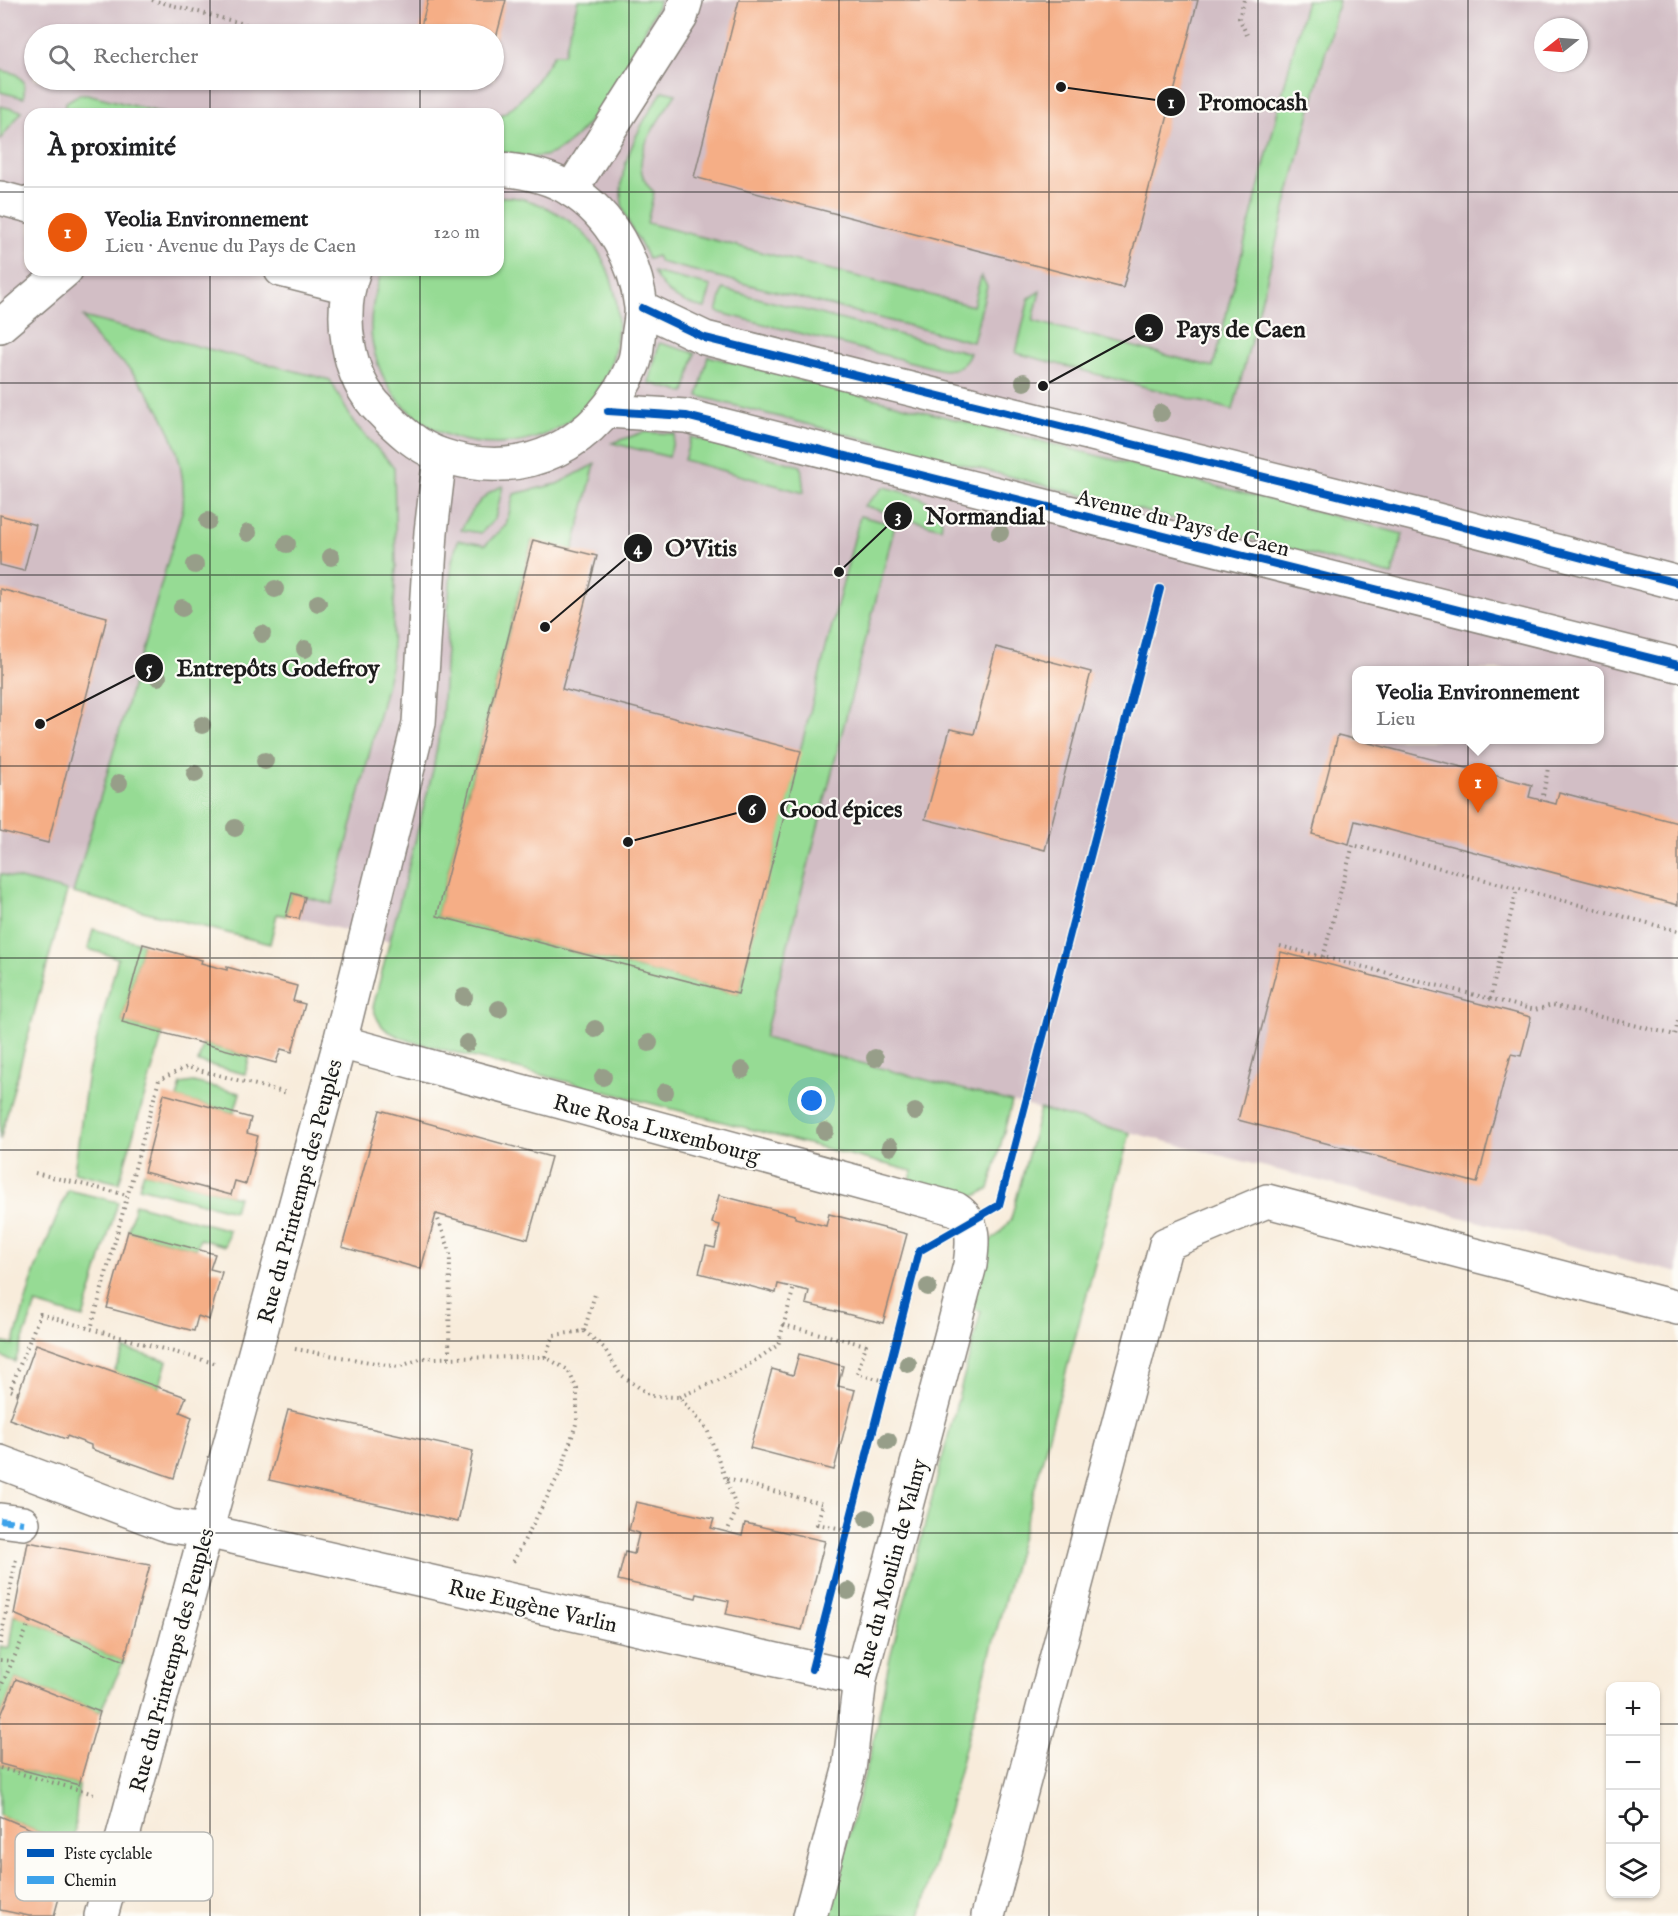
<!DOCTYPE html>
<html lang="fr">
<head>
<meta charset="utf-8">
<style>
  :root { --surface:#fff; --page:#f2f2f2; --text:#202124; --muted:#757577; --line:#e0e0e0; --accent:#ea580c }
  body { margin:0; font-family:"IM FELL English",serif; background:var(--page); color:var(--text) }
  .controls { position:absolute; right:18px; bottom:18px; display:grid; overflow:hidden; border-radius:12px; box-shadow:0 2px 4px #0004 }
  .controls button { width:54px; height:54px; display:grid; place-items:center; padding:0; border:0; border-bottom:2px solid var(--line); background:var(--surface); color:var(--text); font:30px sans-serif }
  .compass { position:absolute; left:1534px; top:18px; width:54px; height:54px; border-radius:50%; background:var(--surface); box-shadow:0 2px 4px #0004; rotate:253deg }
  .you { position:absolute; left:812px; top:1101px; width:21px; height:21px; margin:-15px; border:4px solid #fff; border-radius:50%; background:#1a73e8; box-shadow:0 0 0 9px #1a73e833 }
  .badge { display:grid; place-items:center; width:39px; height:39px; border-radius:50%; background:var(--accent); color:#fff; font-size:20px; font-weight:700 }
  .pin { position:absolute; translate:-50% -50px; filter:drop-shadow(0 2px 3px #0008) }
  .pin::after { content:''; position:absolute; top:32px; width:21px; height:18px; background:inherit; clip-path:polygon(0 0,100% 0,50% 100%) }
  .popup { position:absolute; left:1352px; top:666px; width:252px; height:78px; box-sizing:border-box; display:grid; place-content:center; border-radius:12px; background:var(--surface); filter:drop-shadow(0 2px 4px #0005); font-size:20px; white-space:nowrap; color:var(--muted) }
  .popup b { font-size:22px; color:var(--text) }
  .popup::after { content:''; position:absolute; left:50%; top:100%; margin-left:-12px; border:12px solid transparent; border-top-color:var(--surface) }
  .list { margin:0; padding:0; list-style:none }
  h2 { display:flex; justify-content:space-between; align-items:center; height:78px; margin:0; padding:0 24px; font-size:26px }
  h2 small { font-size:20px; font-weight:400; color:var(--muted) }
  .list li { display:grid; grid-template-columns:39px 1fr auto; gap:18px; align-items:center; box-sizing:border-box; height:90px; padding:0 24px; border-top:2px solid var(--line) }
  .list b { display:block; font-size:22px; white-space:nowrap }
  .list p { margin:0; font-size:20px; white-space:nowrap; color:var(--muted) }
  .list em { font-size:20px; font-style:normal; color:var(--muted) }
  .icon { flex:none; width:33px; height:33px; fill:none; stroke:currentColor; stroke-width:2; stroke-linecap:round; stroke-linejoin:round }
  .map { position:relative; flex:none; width:1678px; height:1916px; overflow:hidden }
  .search { position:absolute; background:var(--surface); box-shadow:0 2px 4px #0004; left:24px; top:24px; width:480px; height:66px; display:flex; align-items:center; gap:15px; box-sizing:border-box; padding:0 21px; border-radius:33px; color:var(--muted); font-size:22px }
  .panel { position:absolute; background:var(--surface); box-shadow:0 2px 4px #0004; left:24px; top:108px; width:480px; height:168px; border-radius:18px }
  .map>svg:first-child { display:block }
  .industrial { fill:#d2bec5; fill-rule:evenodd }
  .green { fill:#96db94; stroke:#597c58; stroke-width:1.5 }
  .building { fill:#f5ae86 }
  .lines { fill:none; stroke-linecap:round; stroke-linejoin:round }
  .minor-casing { stroke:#8a847c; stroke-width:36 }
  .path { stroke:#8a847c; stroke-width:4; stroke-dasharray:1.5 4.5; stroke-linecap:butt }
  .minor { stroke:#fff; stroke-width:33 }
  .quiet { stroke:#3da2ea; stroke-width:6; stroke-dasharray:12 6; stroke-linecap:butt }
  .cycleway-casing { stroke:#fdfcf7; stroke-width:11 }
  .cycleway { stroke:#0057b8; stroke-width:8 }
  .tree { fill:#979e89 }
  .grid { fill:none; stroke:#1c1c1c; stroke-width:1.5; stroke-opacity:0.55 }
  .labels { text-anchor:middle; stroke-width:4.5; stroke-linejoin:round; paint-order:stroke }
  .street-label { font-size:22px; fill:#1c1c1c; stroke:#fdfcf7 }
  .key { fill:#fdfcf7; stroke:#bab9b5; stroke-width:1.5 }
  .key-label { font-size:16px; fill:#1c1c1c }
  .leader { fill:none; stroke:#1c1c1c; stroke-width:2 }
  .callout-dot { fill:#1c1c1c; stroke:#fdfcf7; stroke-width:2 }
  .mark-label { font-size:18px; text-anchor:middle; font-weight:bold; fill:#fff }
  .callout-label { font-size:24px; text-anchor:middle; font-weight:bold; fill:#1c1c1c; stroke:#fdfcf7; stroke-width:4.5; stroke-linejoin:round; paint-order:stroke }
</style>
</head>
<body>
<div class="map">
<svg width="1678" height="1916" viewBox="0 0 1678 1916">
  <rect width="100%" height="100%" fill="#fdfcf7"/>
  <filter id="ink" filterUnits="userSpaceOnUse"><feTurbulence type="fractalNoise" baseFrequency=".0167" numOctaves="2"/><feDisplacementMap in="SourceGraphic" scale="12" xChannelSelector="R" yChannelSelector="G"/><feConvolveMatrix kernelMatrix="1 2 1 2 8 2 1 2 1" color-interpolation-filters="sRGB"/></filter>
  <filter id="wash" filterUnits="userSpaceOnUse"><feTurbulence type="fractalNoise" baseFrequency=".008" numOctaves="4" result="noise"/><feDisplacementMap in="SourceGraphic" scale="24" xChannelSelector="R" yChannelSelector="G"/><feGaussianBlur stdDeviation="1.35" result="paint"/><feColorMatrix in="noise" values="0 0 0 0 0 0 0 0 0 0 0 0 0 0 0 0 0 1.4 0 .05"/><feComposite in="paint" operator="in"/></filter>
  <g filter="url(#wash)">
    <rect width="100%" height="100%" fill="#f8ecdb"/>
    <!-- industrial -->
    <path class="industrial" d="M 0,0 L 1678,0 L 1678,1273 L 278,913 L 270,944 L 0,874 ZM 1543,27 L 1579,27 L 1579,63 L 1543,63 ZM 34,34 L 494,34 L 494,80 L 34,80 ZM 30,114 L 498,114 L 498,270 L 30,270 ZM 1356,670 L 1600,670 L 1600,740 L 1356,740 Z"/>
    <!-- green -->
    <g class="green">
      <path d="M 578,0 L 660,0 C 640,41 591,146 544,156 C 529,159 513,153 498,152 L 498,117 C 524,102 539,78 554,54 L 564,54 Z"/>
      <path d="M 1306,0 L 1339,0 L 1233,410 L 1016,353 L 1029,298 L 1040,291 L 1033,321 L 1213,367 Z"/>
      <path d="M 0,70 L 16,74 L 24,82 L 24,98 L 0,92 Z"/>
      <path d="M 663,91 L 676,94 C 659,120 621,164 654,192 L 647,223 L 973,306 L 981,276 L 987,286 L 973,342 L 660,262 L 657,256 L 648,259 C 642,244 632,232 626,217 C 609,178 641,122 663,91 Z"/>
      <path d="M 80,94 L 87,94 L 166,114 L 84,114 L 64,109 L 66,102 Z"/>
      <path d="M 0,106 L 22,111 L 0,140 Z"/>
      <path d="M 498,197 C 534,194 579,221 598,251 C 615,279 621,310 616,342 C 595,479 395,477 372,341 C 368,317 375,293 382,270 L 498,270 Z"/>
      <path d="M 653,272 L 711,286 L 705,308 C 681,303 665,294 653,272 Z"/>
      <path d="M 723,289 L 970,353 C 965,367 953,372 939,369 L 717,312 Z"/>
      <path d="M 83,317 L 330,380 L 354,423 L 394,467 L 396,567 L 391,667 L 332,904 L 292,893 L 286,916 L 277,914 L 270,944 L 73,893 L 183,508 C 187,456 165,411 132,372 C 123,361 111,354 101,344 C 93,337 89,325 83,317 Z"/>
      <path d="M 659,343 L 695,353 L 685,393 L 649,383 Z"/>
      <path d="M 708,356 L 1403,534 L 1392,575 L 698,396 Z"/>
      <path d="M 644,432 L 675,434 L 669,457 L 612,443 Z"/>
      <path d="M 691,437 L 801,466 L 804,493 L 684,460 Z"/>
      <path d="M 595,464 L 573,550 L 532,541 L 437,916 L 738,994 L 860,516 L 895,525 L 764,1038 L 1012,1102 L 989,1189 L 969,1199 L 910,1182 L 912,1171 L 410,1041 C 388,1032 380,1031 373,1007 L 433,770 L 442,718 L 449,595 L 452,561 L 458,540 L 485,545 L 506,525 L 514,494 L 557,484 Z"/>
      <path d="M 503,486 L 495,519 L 481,533 L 461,530 C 470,512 483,492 503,486 Z"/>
      <path d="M 884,487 C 902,492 948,499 941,528 L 864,506 Z"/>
      <path d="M 0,874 L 67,891 L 0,1140 Z"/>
      <path d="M 93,929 L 143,944 L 122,1022 L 163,1033 L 119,1183 L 74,1172 L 88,1072 L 118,958 L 88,949 Z"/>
      <path d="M 203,1044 L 250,1056 L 245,1074 L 198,1062 Z"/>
      <path d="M 193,1082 L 240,1093 L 234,1113 L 177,1098 L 181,1084 Z"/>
      <path d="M 1040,1109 L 1130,1133 L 920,1916 L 827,1916 L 873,1743 L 890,1657 L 981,1311 L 969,1307 L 987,1243 L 999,1234 L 1011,1219 Z"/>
      <path d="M 144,1172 L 238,1197 L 234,1211 L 139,1187 Z"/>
      <path d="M 68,1190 L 118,1202 L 83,1318 L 36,1304 L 15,1362 L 0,1356 L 0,1342 L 13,1345 L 35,1270 Z"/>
      <path d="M 135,1204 L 229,1230 L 225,1246 L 200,1239 L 196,1249 L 128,1231 Z"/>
      <path d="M 125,1349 L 167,1361 L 159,1388 L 114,1372 Z"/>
      <path d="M 14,1614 L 124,1661 L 100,1712 L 16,1679 L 0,1718 L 0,1646 L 9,1648 Z"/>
      <path d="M 0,1764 L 79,1785 L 73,1847 L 0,1816 Z"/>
    </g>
    <g id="blocks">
      <!-- building -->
      <g class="building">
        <path d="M 428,0 L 506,0 L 496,38 L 494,39 L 494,34 L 419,34 Z"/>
        <path d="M 739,0 L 1198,0 L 1123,288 L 694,177 Z"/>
        <path d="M 0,515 L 36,525 L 24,571 L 0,565 Z"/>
        <path d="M 533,540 L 597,556 L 562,689 L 801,751 L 738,994 L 437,916 Z"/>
        <path d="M 0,589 L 107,617 L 48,843 L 0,831 Z"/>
        <path d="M 996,647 L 1091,672 L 1045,850 L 925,819 L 950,729 L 974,734 Z"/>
        <path d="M 1338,735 L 1532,785 L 1529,797 L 1556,804 L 1559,792 L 1678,823 L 1678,905 L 1355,821 L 1349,844 L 1312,834 Z"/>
        <path d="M 292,893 L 305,897 L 299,919 L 286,916 Z"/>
        <path d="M 143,944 L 202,960 L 201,963 L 227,970 L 227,967 L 297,986 L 293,1001 L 305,1004 L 292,1052 L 281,1049 L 276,1063 L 122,1022 Z"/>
        <path d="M 1281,952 L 1531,1017 L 1521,1056 L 1511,1054 L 1477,1183 L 1238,1120 Z"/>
        <path d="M 164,1094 L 251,1118 L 247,1133 L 258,1136 L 246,1184 L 235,1181 L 231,1195 L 144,1172 Z"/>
        <path d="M 380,1110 L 551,1157 L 528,1239 L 436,1214 L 421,1269 L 342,1247 Z"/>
        <path d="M 719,1195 L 795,1215 L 795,1218 L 826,1226 L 829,1214 L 907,1234 L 883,1323 L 806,1304 L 809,1291 L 778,1284 L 776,1293 L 699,1273 L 706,1246 L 715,1248 L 720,1225 L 712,1223 Z"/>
        <path d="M 128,1231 L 215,1254 L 210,1269 L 222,1272 L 209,1320 L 198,1316 L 194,1331 L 107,1308 Z"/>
        <path d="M 36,1344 L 186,1397 L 180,1412 L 192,1417 L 174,1478 L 91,1449 L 91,1445 L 67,1436 L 66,1439 L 9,1419 Z"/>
        <path d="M 799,1354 L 843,1366 L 838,1386 L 855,1390 L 834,1470 L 750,1448 L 772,1369 L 793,1375 Z"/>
        <path d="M 288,1410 L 473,1451 L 458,1522 L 269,1480 Z"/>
        <path d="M 636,1502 L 714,1519 L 711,1528 L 742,1536 L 745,1523 L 825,1541 L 802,1630 L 726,1614 L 729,1601 L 697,1594 L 696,1598 L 618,1580 L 625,1552 L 634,1554 L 639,1533 L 629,1530 Z"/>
        <path d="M 28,1542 L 150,1565 L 124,1661 L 14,1614 Z"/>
        <path d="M 16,1679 L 100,1712 L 79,1785 L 0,1764 L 0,1718 Z"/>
        <path d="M 0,1816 L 73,1847 L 54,1916 L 29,1916 L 0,1910 Z"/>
      </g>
    </g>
  </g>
  <g filter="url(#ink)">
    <use href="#blocks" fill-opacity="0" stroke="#8a847c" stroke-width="1.5"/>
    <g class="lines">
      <!-- minor casing -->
      <g class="minor-casing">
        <g id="minor">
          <path d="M 571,190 L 681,17 L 686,0"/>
          <path d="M 0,198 L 30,206"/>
          <path d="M 281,270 L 348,287"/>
          <path d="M 354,270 C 338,313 346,377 380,410 C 397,428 417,447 441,455 C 524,484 600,443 633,365 C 637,357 637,347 638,338 C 639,328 642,317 641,307 C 636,261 611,215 571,190 C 549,176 523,171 498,169"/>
          <path d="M 642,308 L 705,338 L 1422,516 L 1678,583"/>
          <path d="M 0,326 L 66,270"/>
          <path d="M 608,411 L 686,416 L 1678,665"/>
          <path d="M 340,1042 L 956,1209 C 976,1222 973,1243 970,1265 L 860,1679 L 849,1770 L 810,1916"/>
          <path d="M 0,1462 L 170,1526 L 206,1531 L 860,1679"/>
          <path d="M 0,1520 L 23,1523"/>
          <path d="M 101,1916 L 340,1042 L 419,723 L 431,532 L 440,455"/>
          <path d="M 988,1916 L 1166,1244 L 1267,1201 L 1678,1308"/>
        </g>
      </g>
      <!-- path -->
      <g class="path">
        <path d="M 152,0 L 283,34"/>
        <path d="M 1244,0 L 1239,18 L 1247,35"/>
        <path d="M 494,44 L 497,43"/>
        <path d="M 1542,801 L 1548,768"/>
        <path d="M 1280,946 L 1535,1010 L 1552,1005 L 1675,1035 L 1678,1021"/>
        <path d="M 1323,957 L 1353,845 L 1678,931"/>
        <path d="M 1490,999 L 1517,889"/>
        <path d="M 35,1173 L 127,1195"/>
        <path d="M 436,1214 L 450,1251 L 449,1358"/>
        <path d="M 783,1325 L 866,1345 L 857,1374 L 886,1381"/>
        <path d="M 584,1331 L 596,1291"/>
        <path d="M 295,1349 L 398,1367 L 423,1358 L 545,1357 L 568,1370 L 577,1389 L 577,1421 L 561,1471 L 513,1562"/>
        <path d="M 545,1357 L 554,1335 L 584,1331 L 604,1348 L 620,1374 L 651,1396 L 679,1397 L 707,1429 L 737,1509 L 727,1532"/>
        <path d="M 214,1363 L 91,1329 L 159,1080 L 187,1067 L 287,1093"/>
        <path d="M 18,1393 L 10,1390 L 40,1314 L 91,1329"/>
        <path d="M 679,1397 L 738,1372 L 778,1345 L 794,1287"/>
        <path d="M 727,1479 L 823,1504 L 817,1524 L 848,1530"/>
        <path d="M 0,1644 L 16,1559"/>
        <path d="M 0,1660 L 12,1661"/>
        <path d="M 0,1689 L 30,1622"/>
        <path d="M 0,1768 L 94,1794"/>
      </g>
      <!-- minor -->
      <use href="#minor" class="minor"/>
      <!-- quiet -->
      <path class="quiet" d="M 0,1520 L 23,1523"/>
      <!-- cycleway casing -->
      <g class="cycleway-casing">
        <g id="cycleway">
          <path d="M 642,308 L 705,338 L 1422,516 L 1678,583"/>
          <path d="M 608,411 L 686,416 L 1678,665"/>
          <path d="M 812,1669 L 919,1251 L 999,1205 L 1160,589"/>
        </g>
      </g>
      <!-- cycleway -->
      <use href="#cycleway" class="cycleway"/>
    </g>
    <!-- trees -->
    <g class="tree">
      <circle cx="1024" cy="382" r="9"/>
      <circle cx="1161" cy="413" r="9"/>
      <circle cx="208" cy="521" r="9"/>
      <circle cx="248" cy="533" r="9"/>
      <circle cx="1000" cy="533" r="9"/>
      <circle cx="287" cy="544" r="9"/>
      <circle cx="331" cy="557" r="9"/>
      <circle cx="195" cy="565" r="9"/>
      <circle cx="275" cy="589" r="9"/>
      <circle cx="318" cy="603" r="9"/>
      <circle cx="182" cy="608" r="9"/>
      <circle cx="262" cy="634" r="9"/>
      <circle cx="305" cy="649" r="9"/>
      <circle cx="158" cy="677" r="9"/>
      <circle cx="202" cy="725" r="9"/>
      <circle cx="265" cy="761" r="9"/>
      <circle cx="195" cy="774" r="9"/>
      <circle cx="119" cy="783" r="9"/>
      <circle cx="235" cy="828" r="9"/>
      <circle cx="464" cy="997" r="9"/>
      <circle cx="499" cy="1009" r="9"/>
      <circle cx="595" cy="1029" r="9"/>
      <circle cx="467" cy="1043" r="9"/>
      <circle cx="649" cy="1043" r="9"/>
      <circle cx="875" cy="1058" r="9"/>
      <circle cx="742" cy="1070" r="9"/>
      <circle cx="603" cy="1077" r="9"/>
      <circle cx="665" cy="1092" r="9"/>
      <circle cx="915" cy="1112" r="9"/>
      <circle cx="825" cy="1131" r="9"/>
      <circle cx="890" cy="1147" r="9"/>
      <circle cx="928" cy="1287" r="9"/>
      <circle cx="908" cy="1364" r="9"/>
      <circle cx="888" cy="1441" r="9"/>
      <circle cx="867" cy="1518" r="9"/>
      <circle cx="848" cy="1591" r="9"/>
    </g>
  </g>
  <!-- grid -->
  <path class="grid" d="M 210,0 L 210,34M 420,0 L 420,34M 629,0 L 629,1916M 839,0 L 839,1916M 1049,0 L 1049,1916M 1258,0 L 1258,1916M 1468,0 L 1468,1916M 210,80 L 210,114M 420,80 L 420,114M 0,192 L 30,192M 498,192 L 1678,192M 210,270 L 210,1916M 420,270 L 420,1916M 0,383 L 1678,383M 0,575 L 1678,575M 0,766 L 1678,766M 0,958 L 1678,958M 0,1150 L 1678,1150M 0,1341 L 1678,1341M 0,1533 L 1678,1533M 0,1724 L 1610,1724M 1656,1724 L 1678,1724"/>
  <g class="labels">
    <!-- street labels -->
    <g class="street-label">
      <text transform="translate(1183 522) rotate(14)" y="8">Avenue du Pays de Caen</text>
      <text transform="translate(657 1128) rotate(15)" y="8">Rue Rosa Luxembourg</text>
      <text transform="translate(299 1191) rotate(-75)" y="8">Rue du Printemps des Peuples</text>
      <text transform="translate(890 1568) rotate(-75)" y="8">Rue du Moulin de Valmy</text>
      <text transform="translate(533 1605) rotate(13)" y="8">Rue Eugène Varlin</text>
      <text transform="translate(171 1660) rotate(-75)" y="8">Rue du Printemps des Peuples</text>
    </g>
  </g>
  <!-- legend -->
  <rect x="15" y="1832" width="198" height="69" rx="9" class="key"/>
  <rect x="27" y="1849" width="27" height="8" fill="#0057b8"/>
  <rect x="27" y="1876" width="27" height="8" fill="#3da2ea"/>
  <g class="key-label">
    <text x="64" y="1859">Piste cyclable</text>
    <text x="64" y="1886">Chemin</text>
  </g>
  <!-- callouts -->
  <path class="leader" d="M1061 87L1171 102M1043 386L1149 328M839 572L898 516M545 627L638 548M40 724L149 668M628 842L752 809"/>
  <g class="callout-dot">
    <circle cx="1061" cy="87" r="6"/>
    <circle cx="1043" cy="386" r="6"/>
    <circle cx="839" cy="572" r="6"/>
    <circle cx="545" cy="627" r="6"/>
    <circle cx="40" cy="724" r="6"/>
    <circle cx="628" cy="842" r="6"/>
    <circle cx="1171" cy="102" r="15"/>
    <circle cx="1149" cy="328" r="15"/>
    <circle cx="898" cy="516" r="15"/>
    <circle cx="638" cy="548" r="15"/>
    <circle cx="149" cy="668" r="15"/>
    <circle cx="752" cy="809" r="15"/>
  </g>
  <g class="mark-label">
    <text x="1171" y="108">1</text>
    <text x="1149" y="335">2</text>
    <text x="898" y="522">3</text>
    <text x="638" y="554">4</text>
    <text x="149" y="674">5</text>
    <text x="752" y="815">6</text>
  </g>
  <g class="callout-label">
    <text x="1253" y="110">Promocash</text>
    <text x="1241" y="337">Pays de Caen</text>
    <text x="985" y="524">Normandial</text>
    <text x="701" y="556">O'Vitis</text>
    <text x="278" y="676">Entrepôts Godefroy</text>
    <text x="841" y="817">Good épices</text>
  </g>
</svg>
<div class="controls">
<button>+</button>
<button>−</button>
<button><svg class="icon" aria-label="locate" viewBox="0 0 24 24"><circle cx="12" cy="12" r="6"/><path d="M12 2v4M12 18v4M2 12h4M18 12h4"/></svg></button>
<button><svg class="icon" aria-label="layers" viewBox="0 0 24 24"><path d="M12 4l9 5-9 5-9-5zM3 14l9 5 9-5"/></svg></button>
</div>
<svg class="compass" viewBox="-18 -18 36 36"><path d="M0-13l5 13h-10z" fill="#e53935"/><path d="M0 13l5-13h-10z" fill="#757577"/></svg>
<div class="you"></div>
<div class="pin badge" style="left:1478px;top:813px">1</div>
<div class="popup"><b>Veolia Environnement</b>Lieu</div>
<div class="search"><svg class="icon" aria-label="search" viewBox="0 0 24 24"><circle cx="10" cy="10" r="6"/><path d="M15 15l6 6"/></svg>Rechercher</div>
<section class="panel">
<h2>À proximité<small></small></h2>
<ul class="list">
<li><span class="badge">1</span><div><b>Veolia Environnement</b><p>Lieu · Avenue du Pays de Caen</p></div><em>120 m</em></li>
</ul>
</section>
</div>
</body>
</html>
